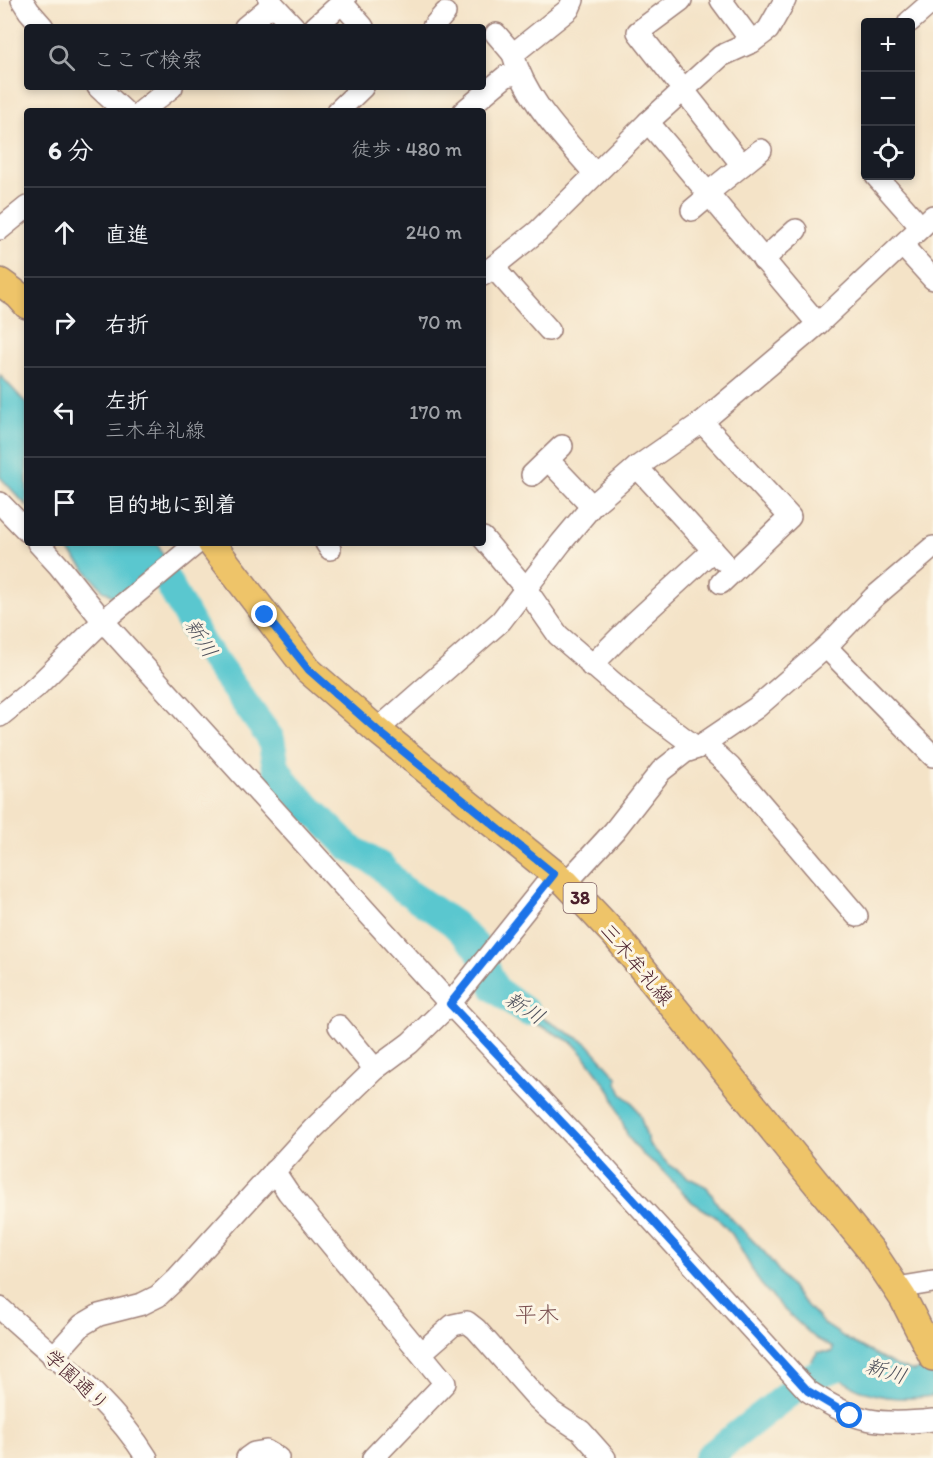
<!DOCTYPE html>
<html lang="ja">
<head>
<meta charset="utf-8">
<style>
  :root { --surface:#171b24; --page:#242831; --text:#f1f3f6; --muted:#9ea1a6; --line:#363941 }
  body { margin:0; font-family:Itim,"Klee One",sans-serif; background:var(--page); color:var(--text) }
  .controls { position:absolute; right:18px; top:18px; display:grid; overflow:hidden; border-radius:6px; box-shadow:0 3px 9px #0003 }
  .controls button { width:54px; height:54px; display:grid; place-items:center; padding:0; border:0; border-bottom:2px solid var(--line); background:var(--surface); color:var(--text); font:30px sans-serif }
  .stop { position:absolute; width:18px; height:18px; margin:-14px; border:4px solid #1a73e8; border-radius:50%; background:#fff }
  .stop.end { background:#1a73e8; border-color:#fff; box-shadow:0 2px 6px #0008 }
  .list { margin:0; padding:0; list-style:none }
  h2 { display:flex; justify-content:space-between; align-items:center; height:78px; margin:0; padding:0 24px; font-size:26px }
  h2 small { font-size:20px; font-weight:400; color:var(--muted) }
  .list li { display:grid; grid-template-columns:39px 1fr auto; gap:18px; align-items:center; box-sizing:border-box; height:90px; padding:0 24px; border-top:2px solid var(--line) }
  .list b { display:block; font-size:22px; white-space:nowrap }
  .list p { margin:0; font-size:20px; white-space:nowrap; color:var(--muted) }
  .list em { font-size:20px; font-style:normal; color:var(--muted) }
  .icon { flex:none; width:33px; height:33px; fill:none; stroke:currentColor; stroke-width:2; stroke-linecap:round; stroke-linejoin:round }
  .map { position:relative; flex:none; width:933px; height:1458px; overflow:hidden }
  .search { position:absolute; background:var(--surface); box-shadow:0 3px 9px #0003; left:24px; top:24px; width:462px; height:66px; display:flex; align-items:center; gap:15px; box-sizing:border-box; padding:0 21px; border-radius:6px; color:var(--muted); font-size:22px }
  .panel { position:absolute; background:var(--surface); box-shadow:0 3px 9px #0003; left:24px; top:108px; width:462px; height:438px; border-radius:6px }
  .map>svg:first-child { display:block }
  .water { fill:#5ac7cf; stroke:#52737d; stroke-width:1.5 }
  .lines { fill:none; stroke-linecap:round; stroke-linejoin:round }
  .river { stroke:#5ac7cf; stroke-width:28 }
  .minor-casing { stroke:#9f8179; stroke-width:24 }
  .major-casing { stroke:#9f8179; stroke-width:30 }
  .minor { stroke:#fff; stroke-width:21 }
  .major { stroke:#eec469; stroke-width:27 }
  .route { stroke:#1a73e8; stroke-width:8 }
  .labels { text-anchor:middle; stroke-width:6; stroke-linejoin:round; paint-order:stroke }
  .shield { fill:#fcf5e5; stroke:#7f5f63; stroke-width:1.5 }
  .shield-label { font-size:18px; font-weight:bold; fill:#4a1f2b }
  .street-label { font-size:20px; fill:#4a1f2b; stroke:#fcf5e5 }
  .water-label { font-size:21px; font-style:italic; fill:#4f515c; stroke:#fcf5e5 }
  .quarter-label { font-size:22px; fill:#7b5050; stroke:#fcf5e5 }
</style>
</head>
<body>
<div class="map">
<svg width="933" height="1458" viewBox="0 0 933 1458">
  <rect width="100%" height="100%" fill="#fcf5e5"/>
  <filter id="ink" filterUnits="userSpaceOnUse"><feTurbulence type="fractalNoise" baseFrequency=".0167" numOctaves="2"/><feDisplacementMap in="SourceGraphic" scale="12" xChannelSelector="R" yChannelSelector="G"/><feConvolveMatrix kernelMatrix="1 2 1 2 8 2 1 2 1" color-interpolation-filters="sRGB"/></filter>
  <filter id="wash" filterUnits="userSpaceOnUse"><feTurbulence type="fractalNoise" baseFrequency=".008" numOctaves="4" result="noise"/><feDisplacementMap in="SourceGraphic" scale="24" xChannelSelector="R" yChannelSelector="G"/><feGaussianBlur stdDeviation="1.35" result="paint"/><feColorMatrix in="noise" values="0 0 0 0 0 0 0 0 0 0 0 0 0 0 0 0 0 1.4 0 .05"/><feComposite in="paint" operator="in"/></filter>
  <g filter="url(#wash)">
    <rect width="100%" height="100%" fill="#f4e3c7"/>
    <!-- water -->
    <g class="water">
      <path d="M 0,375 L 27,404 L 27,506 L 0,477 Z"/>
      <path d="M 62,543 L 157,543 L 165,559 L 128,606 L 103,590 Z"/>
      <path d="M 495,988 L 537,1015 L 587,1043 L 617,1077 L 617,1083 L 622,1094 L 632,1102 L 640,1115 L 649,1144 L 667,1163 L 689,1178 L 707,1187 L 718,1205 L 765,1253 L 798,1296 L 823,1323 L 850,1341 L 897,1366 L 914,1371 L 933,1364 L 933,1396 C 877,1404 856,1391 812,1360 L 818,1352 L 832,1352 L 833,1348 L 815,1338 L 780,1306 L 760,1283 L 732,1234 L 716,1217 L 692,1202 L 658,1166 L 642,1154 L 628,1137 L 611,1092 L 584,1055 L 573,1043 L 535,1023 L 523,1013 L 498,993 Z"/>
    </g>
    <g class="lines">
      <!-- river -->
      <g class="river">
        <path d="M 107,543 L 112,548 L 165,577 L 202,644 L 271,739 L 276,767 L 288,786 L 349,847 L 381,866 L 400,887 L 453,923 L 478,948 L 495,989 L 527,1012"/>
        <path d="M 707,1458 L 810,1377 L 856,1361"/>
      </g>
    </g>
  </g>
  <g filter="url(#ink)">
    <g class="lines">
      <!-- minor casing -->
      <g class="minor-casing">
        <g id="minor">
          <path d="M 22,0 L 29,11 L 43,27"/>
          <path d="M 269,0 L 294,27"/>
          <path d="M 573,0 L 569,9 L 513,54 C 526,101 564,137 595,174"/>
          <path d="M 681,0 L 638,32 L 742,165"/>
          <path d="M 721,0 L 752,42"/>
          <path d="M 342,3 L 363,27"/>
          <path d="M 909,22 L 933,1"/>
          <path d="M 245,27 L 273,4"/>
          <path d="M 315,27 L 345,0"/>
          <path d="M 433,27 L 445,13"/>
          <path d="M 496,34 L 513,54"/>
          <path d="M 98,87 L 124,111"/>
          <path d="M 142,111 L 172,87"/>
          <path d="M 338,111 L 363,87"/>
          <path d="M 464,111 L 506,76 L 518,74"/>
          <path d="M 648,122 L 818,324"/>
          <path d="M 876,176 L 921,227"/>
          <path d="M 709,192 L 761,150"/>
          <path d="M 692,210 L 711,194"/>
          <path d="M 0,229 L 27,207"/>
          <path d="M 902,245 L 933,279"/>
          <path d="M 763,260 L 796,230"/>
          <path d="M 493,267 L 549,330"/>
          <path d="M 483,275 L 538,231 L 648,122 L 721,56 L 752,42 L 768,30 L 785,0"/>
          <path d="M 702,422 L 790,517 L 721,583"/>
          <path d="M 548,460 L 592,506"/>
          <path d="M 637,467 L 722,560"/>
          <path d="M 532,475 L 562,446"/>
          <path d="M 0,503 L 27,531"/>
          <path d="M 483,538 L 526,589 L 558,635 L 633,700 L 697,748"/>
          <path d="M 38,543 L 59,566 L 103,621 L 450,1004 L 589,1151 L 808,1391 C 855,1422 877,1426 933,1420"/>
          <path d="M 326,543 L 330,549"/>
          <path d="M 826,647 L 933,756"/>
          <path d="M 591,666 L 635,622 L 713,550"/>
          <path d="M 0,716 L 36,687 L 103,621 L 197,543"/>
          <path d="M 377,730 L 501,621 L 561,543 L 592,506 L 637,467 L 702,422 L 818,324 L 933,216"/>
          <path d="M 704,743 L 730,767 L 857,916"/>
          <path d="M 566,883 L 614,831 L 661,771 L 685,752 L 697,748 L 756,708 L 826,647 L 873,598 L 933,547"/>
          <path d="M 339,1026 L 375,1069"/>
          <path d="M 274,1171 L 288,1192 L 445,1383 L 373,1458"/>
          <path d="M 897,1288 L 933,1282"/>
          <path d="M 0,1308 C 50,1354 111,1400 147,1458"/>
          <path d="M 421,1353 L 453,1325 L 467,1322 L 476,1329 L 537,1398 L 552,1412 L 581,1431 L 605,1458"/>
          <path d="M 53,1357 L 82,1325 L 99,1315 L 142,1304 L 158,1296 L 176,1279 L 313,1129 L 375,1069 L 410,1043 L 450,1004 L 554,874"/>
          <path d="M 247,1458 L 254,1453 L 266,1451 L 278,1458"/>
        </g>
      </g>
      <!-- major casing -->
      <g class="major-casing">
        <g id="major">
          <path d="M 0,282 L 18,295 L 27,305"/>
          <path d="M 211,543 L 308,670 L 377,730 L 566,883 L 616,936 L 873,1253 L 903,1298 L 933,1357"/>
        </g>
      </g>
      <!-- minor -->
      <use href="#minor" class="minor"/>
      <!-- major -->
      <use href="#major" class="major"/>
    </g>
  </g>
  <g class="lines" filter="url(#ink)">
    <!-- route -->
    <path class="route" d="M 265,615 L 309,670 L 377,730 L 554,874 L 450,1004 L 589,1151 L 808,1391 L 850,1416"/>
  </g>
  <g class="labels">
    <!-- shield labels -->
    <rect class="shield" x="563.5" y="883" width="33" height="30" rx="4.5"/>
    <g class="shield-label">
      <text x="580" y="904">38</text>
    </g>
    <!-- street labels -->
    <g class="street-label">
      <text transform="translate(637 964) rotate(50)" y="7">三木牟礼線</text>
      <text transform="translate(77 1380) rotate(43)" y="7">学園通り</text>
    </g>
    <!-- water labels -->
    <g class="water-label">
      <text transform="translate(201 638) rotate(58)" y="7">新川</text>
      <text transform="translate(525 1008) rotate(33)" y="7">新川</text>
      <text transform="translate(886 1371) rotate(17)" y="7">新川</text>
    </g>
    <!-- quarter labels -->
    <g class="quarter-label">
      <text x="537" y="1322">平木</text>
    </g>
  </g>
</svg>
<div class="controls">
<button>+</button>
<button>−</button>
<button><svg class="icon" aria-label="locate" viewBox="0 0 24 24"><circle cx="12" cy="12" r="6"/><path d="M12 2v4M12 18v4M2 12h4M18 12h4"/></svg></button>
</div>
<div class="stop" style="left:850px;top:1416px"></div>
<div class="stop end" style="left:265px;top:615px"></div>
<div class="search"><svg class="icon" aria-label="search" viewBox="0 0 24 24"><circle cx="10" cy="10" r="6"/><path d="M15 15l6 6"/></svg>ここで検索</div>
<section class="panel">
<h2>6 分<small>徒歩 · 480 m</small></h2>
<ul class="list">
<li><svg class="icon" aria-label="ahead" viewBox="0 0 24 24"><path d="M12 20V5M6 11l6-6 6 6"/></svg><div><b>直進</b></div><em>240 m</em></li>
<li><svg class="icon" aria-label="right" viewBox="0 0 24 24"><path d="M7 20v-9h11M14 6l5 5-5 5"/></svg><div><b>右折</b></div><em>70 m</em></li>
<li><svg class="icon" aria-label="left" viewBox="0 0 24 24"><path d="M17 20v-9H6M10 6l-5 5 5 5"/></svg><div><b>左折</b><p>三木牟礼線</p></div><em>170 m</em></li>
<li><svg class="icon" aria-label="arrive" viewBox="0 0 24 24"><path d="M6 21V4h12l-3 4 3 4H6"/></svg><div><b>目的地に到着</b></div></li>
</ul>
</section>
</div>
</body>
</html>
